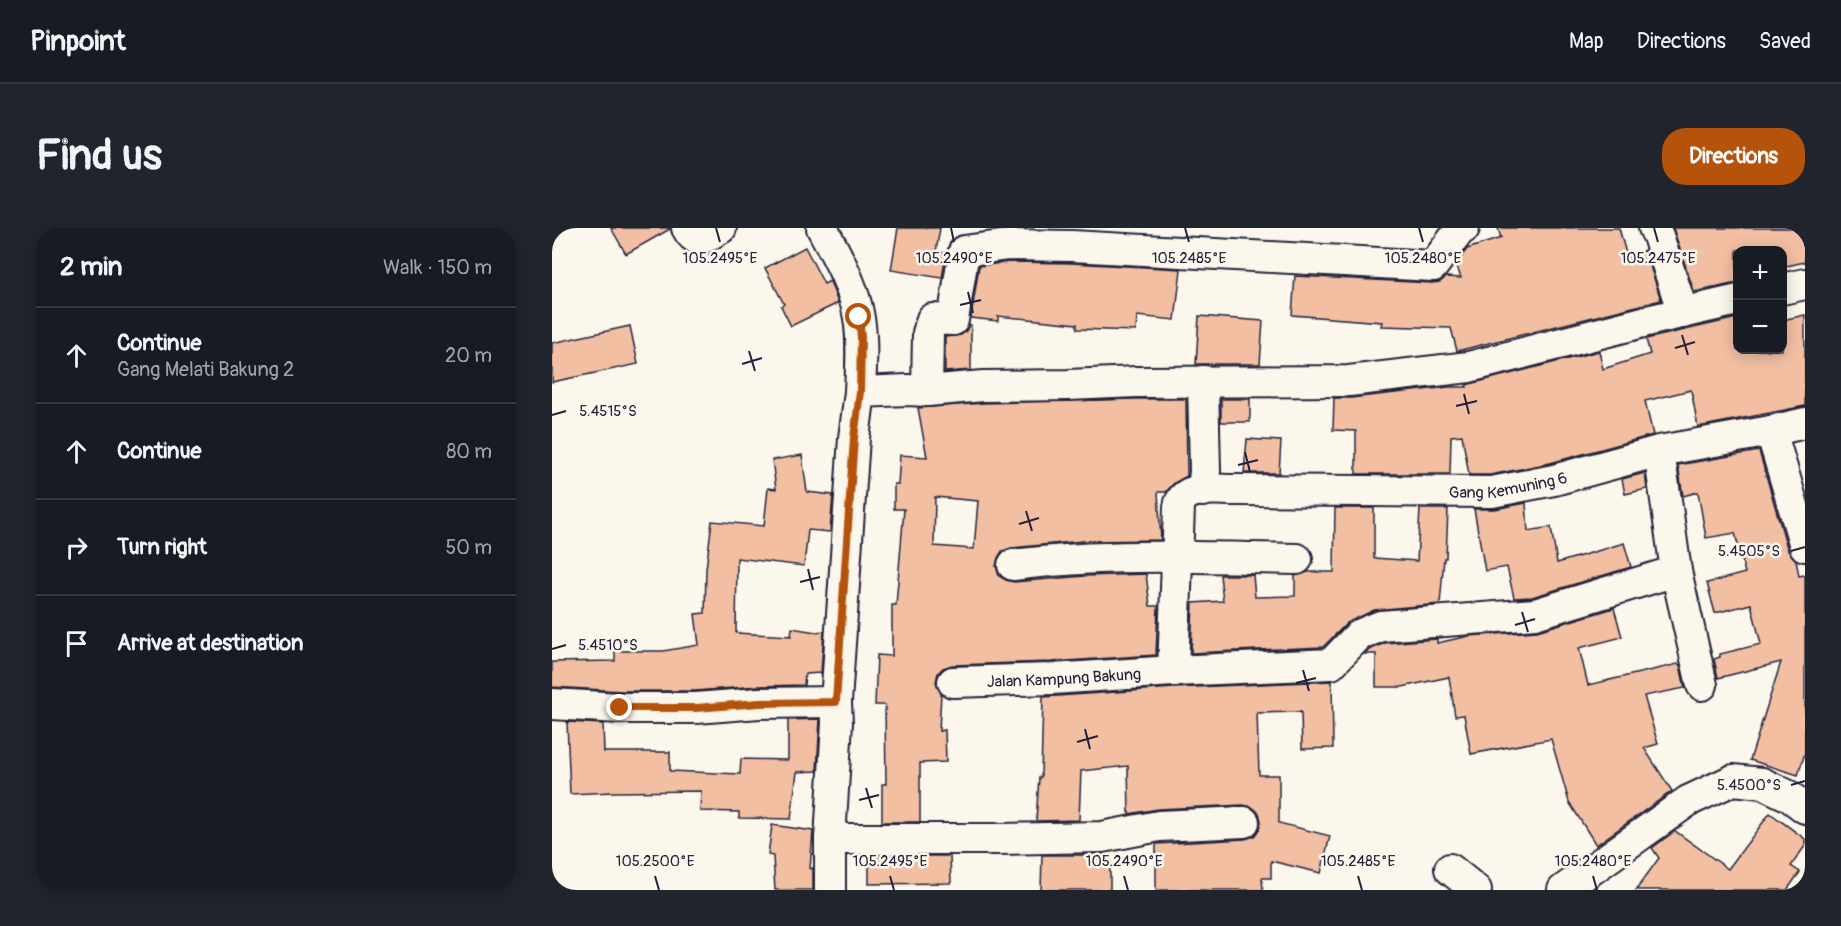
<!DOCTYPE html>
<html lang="en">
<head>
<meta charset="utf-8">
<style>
  :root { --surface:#171b24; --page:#20242c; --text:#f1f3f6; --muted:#9ea1a6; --line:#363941; --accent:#b45309 }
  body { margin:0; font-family:Pangolin,sans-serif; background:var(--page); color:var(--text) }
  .controls { position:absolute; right:18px; top:18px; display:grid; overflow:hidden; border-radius:12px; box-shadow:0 3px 15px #0003 }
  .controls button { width:54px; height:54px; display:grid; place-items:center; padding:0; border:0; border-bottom:2px solid var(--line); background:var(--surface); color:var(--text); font:30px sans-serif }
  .stop { position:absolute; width:18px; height:18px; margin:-14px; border:4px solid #b45309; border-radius:50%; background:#fff }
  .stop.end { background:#b45309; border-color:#fff; box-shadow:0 2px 6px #0008 }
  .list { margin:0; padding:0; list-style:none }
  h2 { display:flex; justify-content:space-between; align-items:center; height:78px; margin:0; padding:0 24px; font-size:26px }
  h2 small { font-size:20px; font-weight:400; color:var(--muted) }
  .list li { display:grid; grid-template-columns:39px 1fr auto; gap:18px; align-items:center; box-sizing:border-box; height:96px; padding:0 24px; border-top:2px solid var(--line) }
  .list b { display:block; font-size:22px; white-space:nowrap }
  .list p { margin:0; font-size:20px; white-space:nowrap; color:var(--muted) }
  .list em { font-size:20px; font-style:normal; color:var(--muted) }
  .icon { flex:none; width:33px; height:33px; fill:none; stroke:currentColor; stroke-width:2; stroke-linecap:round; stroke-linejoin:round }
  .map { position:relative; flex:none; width:1253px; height:662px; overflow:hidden; border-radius:24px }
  header { display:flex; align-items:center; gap:36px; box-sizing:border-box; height:84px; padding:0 30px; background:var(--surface); border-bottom:2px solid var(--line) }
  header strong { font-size:28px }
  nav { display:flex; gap:33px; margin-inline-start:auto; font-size:21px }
  .intro { display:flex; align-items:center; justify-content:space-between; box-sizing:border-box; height:144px; padding:0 36px }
  h1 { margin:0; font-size:42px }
  .button { padding:15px 27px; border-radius:24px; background:var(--accent); color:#fff; font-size:21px; font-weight:700 }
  main { display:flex; gap:36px; padding:0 36px }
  aside { flex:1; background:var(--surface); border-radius:24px; box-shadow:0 3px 15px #0003 }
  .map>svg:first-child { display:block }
  .building { fill:#f2bfa3; stroke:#22223b; stroke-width:1.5; fill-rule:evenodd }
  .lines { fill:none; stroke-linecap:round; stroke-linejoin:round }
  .minor-casing { stroke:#22223b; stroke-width:34 }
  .minor { stroke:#fbf7ec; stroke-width:30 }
  .route { stroke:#b45309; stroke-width:8 }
  .ticks { fill:none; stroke:#22223b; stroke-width:2 }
  .labels { text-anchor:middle; stroke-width:5; stroke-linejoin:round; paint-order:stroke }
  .street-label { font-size:16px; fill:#22223b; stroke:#fbf7ec }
  .ticks-label { font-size:15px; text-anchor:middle; fill:#22223b; stroke:#fbf7ec; stroke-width:5; stroke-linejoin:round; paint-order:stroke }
</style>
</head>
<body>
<header>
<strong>Pinpoint</strong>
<nav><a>Map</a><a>Directions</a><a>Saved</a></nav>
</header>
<div class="intro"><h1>Find us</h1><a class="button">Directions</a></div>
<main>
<aside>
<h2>2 min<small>Walk · 150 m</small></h2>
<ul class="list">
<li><svg class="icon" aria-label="ahead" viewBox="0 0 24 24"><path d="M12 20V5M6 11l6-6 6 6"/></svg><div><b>Continue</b><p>Gang Melati Bakung 2</p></div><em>20 m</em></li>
<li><svg class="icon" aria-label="ahead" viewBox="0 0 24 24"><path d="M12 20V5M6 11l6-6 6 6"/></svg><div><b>Continue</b></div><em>80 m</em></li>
<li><svg class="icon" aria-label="right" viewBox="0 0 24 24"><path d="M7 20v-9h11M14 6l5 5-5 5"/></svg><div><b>Turn right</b></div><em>50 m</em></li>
<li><svg class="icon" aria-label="arrive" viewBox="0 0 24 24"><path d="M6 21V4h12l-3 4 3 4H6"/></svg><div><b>Arrive at destination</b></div></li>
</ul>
</aside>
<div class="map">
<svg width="1253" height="662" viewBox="0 0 1253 662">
  <rect width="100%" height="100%" fill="#fbf7ec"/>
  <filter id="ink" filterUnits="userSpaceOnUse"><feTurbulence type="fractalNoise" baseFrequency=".0167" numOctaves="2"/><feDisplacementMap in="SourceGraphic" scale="12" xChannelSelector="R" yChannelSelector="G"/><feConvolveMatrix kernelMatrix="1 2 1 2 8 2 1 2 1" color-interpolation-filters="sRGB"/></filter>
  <g filter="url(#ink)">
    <!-- building -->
    <g class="building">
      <path d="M 59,0 L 118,0 L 118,1 L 74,26 Z"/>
      <path d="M 346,0 L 388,0 L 384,24 L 394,25 L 390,50 L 339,42 Z"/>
      <path d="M 946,0 L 1067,0 L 1075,29 L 1093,22 L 1109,72 L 905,123 L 899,100 L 829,98 L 830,94 L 740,87 L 743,48 L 880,55 L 888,54 L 894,49 L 909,50 L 904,36 L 915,21 L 949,10 Z"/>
      <path d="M 1121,0 L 1253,0 L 1253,34 L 1230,39 L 1230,22 L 1185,22 L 1185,55 L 1142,64 Z"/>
      <path d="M 253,19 L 272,56 L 278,53 L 286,75 L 239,98 L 229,78 L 232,76 L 213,40 Z"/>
      <path d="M 457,34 L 519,35 L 629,41 L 623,92 L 585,88 L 584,103 L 525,101 L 525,96 L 446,88 L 446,93 L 419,90 L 427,38 Z"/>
      <path d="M 1253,87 L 1253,178 L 1146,199 L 1139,162 L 1093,173 L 1101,207 L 998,235 L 938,247 L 917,247 L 910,207 L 899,208 L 898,246 L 804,246 L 804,203 L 781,202 L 782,170 L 799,170 L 897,159 L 915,159 L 914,157 L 1047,123 L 1051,141 L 1098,126 L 1094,111 L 1185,90 L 1185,122 L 1230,122 L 1230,92 Z"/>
      <path d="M 647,88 L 711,93 L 708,136 L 644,136 Z"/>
      <path d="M 417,97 L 419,97 L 419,142 L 393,144 L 393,109 L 409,107 L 414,103 Z"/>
      <path d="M 78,98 L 86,136 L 0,154 L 0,115 Z"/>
      <path d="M 584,171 L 634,171 L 635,248 L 622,255 L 614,264 L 606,264 L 609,312 L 531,313 L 459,320 L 450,323 L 446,330 L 444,338 L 447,348 L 454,352 L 462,354 L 533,348 L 594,346 L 598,378 L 606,378 L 604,427 L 499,434 L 400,437 L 391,440 L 386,445 L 384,454 L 389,465 L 387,503 L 393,502 L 394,534 L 368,535 L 368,594 L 330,594 L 330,556 L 334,556 L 333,477 L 323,477 L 325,427 L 340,428 L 340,377 L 344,377 L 352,281 L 342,281 L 342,256 L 346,256 L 348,227 L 375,229 L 366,180 L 432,175 ZM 383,269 L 426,273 L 422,321 L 382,318 Z"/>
      <rect x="669" y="171" width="29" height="23"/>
      <path d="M 695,211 L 729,213 L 727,245 L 692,245 Z"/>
      <path d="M 1207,223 L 1236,323 L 1244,332 L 1247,348 L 1253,347 L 1253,525 L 1246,547 L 1198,532 L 1229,434 L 1166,450 L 1162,431 L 1168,429 L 1168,426 L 1209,416 L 1199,376 L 1163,385 L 1155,355 L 1193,345 L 1183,305 L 1154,310 L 1146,264 L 1131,268 L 1126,237 Z"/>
      <path d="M 250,227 L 255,264 L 281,267 L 278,304 L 256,302 L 252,338 L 185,330 L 184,405 L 239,408 L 240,400 L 264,404 L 272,403 L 269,445 L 253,446 L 252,457 L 206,458 L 143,463 L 69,463 L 0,459 L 0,434 L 63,433 L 63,423 L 111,423 L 147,417 L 143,386 L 153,385 L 154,341 L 160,293 L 212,298 L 216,260 L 224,261 L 220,232 Z"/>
      <path d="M 1093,245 L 1095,261 L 1073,266 L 1070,251 Z"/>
      <path d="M 974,275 L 976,303 L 999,299 L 1005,335 L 1072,315 L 1079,339 L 980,369 L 962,370 L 955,339 L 933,343 L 922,281 L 943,281 Z"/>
      <path d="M 783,280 L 822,280 L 822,330 L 865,333 L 868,281 L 896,281 L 894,330 L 892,330 L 888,376 L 822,382 L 795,395 L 771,419 L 639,425 L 641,375 L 671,373 L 668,347 L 701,347 L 703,369 L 743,368 L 743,348 L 756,344 L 782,344 Z"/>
      <path d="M 1062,380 L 1070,409 L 1027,420 L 1036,457 L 1126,436 L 1128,437 L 1133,460 L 1092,468 L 1106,516 L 1092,520 L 1120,563 L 1044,617 L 1017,574 L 999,511 L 919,526 L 912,487 L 903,488 L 897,449 L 850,459 L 824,459 L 824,426 L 813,426 L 817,422 L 833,415 L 885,411 L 885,415 L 917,408 L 985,403 Z"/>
      <path d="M 780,453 L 781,520 L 750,521 L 749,484 L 705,485 L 707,547 L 727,547 L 727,595 L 778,608 L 769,645 L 719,633 L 719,650 L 710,650 L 711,662 L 604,662 L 604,616 L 693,611 L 702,608 L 707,602 L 709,593 L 707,585 L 700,579 L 691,577 L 606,581 L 577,586 L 576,538 L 529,543 L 527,592 L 484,593 L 487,549 L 489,549 L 491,469 L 622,460 Z"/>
      <path d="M 268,491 L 265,543 L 245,544 L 239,591 L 187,590 L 187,584 L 148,583 L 149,563 L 61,564 L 18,566 L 15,494 L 51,496 L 52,524 L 118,524 L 118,543 L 188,546 L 189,531 L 236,532 L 236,492 Z"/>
      <path d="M 1218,585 L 1253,611 L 1253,618 L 1239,638 L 1248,644 L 1235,662 L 1084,662 L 1107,630 L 1100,620 L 1123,603 L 1176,641 Z"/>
      <path d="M 220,597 L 261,603 L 258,641 L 261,640 L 261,662 L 223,662 L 221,628 L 216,627 Z"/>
      <path d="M 490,627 L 558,627 L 558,662 L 489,662 Z"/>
      <path d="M 317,628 L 398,628 L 399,655 L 317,656 Z"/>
    </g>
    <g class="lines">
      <!-- minor casing -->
      <g class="minor-casing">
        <g id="minor">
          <path d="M 135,0 C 138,6 141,10 148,12 L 169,0"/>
          <path d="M 270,0 C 285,28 302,58 307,90 C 311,114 309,139 308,164"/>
          <path d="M 1102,0 L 1106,8 L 1131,85"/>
          <path d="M 1230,61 L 1253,56"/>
          <path d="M 375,163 L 376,105 L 380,91 L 401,92 L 412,23 L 456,17 L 520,18 L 881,38 L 908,2 L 912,0"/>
          <path d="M 1219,203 L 1253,318"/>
          <path d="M 1107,223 L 1124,343 L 1150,457"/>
          <path d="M 651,263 L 653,243 L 651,153"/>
          <path d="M 461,337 C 555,325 650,329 745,331"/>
          <path d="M 621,443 L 779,436 L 807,407 L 829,398 L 983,386 L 1124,343"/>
          <path id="s1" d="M 401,454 L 500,451 L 621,443 L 627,279 C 630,257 664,262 680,262 L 940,264 L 1002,252 L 1107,223 L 1219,203 L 1253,195"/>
          <path d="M 0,476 L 68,480 L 144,480 L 207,475 L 284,474"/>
          <path d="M 278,611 L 449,611 L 550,609 L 607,598 L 692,594"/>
          <path d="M 898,641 L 924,662"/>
          <path d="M 278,662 L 278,611 L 285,495 L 284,474 L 302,210 L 308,164 L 355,162 L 375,163 L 431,158 L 516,157 L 584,154 L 797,153 L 917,139 L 1099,92 L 1186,72"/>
          <path d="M 1011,662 L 1136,573 L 1181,552 L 1210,555 L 1237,568 L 1253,580"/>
        </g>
      </g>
      <!-- minor -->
      <use href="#minor" class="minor"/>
    </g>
  </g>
  <g class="lines" filter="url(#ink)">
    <!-- route -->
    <path class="route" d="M 68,480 L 144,480 L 207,475 L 284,474 L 302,210 L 308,164 L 309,110 L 307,89"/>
  </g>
  <!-- ticks -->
  <path class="ticks" d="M 164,0 L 168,14M 399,0 L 402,14M 633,0 L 637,14M 867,0 L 871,14M 1102,0 L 1106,14M 416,64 L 421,85M 408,77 L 429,72M 1130,107 L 1136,127M 1123,120 L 1143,114M 197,123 L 203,143M 190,136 L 210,130M 912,166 L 917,186M 904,178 L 925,173M 0,187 L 14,183M 693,224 L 698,244M 686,237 L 706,232M 474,283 L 480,303M 467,296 L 487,290M 1239,323 L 1253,319M 256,341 L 261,362M 248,354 L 268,349M 970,384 L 976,404M 963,397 L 983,391M 0,421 L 14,417M 751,442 L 757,463M 744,455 L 764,450M 533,501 L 538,521M 525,514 L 546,508M 1239,557 L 1253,553M 314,560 L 320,580M 307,572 L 327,567M 103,648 L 107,662M 338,648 L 342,662M 572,648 L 576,662M 806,648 L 810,662M 1041,648 L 1045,662"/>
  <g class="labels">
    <!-- street labels -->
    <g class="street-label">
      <text dy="6" stroke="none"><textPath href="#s1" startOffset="722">Gang Kemuning 6</textPath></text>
      <text dy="6" stroke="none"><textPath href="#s1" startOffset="111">Jalan Kampung Bakung</textPath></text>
    </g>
  </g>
  <g class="ticks-label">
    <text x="168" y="35">105.2495°E</text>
    <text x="402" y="35">105.2490°E</text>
    <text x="637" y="35">105.2485°E</text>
    <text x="871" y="35">105.2480°E</text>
    <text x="1106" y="35">105.2475°E</text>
    <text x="56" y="188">5.4515°S</text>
    <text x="1197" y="328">5.4505°S</text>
    <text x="56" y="422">5.4510°S</text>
    <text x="1197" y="562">5.4500°S</text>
    <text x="103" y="638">105.2500°E</text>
    <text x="338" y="638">105.2495°E</text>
    <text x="572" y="638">105.2490°E</text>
    <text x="806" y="638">105.2485°E</text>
    <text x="1041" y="638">105.2480°E</text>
  </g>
</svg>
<div class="controls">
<button>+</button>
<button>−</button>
</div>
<div class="stop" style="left:307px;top:89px"></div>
<div class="stop end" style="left:68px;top:480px"></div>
</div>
</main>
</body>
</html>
